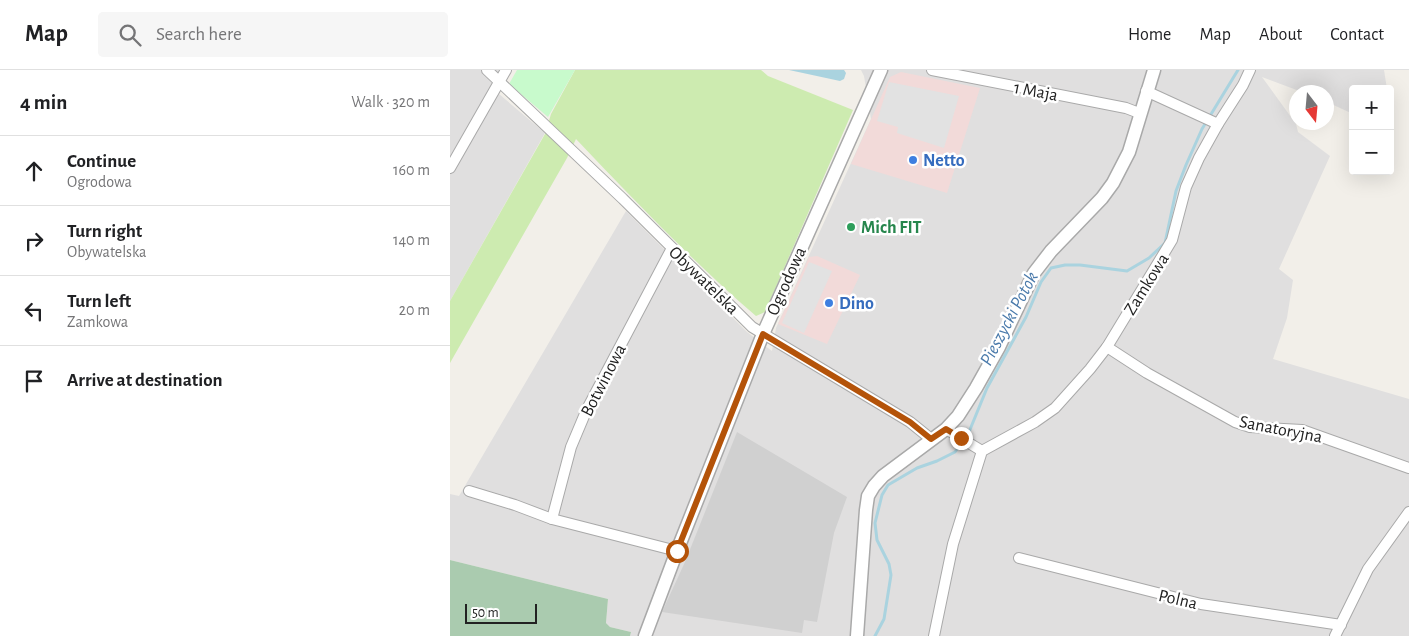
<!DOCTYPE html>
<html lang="en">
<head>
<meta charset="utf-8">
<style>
  :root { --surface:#fff; --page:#f6f6f6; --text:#202124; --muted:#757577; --line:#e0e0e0 }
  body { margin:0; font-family:"Alegreya Sans",sans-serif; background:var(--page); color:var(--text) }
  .controls { position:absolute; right:15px; top:15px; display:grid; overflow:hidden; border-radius:5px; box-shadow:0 5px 20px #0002 }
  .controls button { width:45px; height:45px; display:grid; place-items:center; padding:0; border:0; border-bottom:1px solid var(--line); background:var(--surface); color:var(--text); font:25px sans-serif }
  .compass { position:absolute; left:839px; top:15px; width:45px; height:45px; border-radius:50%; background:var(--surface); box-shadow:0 5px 20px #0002; rotate:164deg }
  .scale { position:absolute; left:15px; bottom:12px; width:72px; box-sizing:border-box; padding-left:5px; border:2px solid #222; border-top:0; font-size:14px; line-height:18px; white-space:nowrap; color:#222; -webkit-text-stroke:4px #fff; paint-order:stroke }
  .stop { position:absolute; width:15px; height:15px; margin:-11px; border:4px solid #b45309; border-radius:50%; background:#fff }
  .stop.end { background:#b45309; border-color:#fff; box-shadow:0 1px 5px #0008 }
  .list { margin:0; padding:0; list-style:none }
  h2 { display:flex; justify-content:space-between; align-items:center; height:65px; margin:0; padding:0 20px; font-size:21px }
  h2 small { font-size:16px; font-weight:400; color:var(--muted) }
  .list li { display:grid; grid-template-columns:32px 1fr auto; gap:15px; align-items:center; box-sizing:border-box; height:70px; padding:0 20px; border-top:1px solid var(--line) }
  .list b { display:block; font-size:19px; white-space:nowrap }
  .list p { margin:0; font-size:16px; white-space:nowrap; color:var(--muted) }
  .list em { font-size:16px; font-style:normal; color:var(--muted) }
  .icon { flex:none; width:28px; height:28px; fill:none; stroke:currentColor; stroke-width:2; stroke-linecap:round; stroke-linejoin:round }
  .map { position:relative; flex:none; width:959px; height:566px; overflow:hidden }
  header { display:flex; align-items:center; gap:30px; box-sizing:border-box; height:70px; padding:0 25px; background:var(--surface); border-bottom:1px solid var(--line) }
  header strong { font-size:24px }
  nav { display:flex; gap:28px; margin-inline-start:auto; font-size:18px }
  .search { width:350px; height:45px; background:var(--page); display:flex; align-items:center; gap:12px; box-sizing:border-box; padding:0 18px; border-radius:5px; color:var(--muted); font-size:19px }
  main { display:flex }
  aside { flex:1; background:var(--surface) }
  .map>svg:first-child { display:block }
  .residential { fill:#e0dfdf }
  .commercial { fill:#f2dad9 }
  .religious { fill:#d0d0d0 }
  .grass { fill:#cdebb0 }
  .cemetery { fill:#aacbaf }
  .park { fill:#c8facc }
  .parking { fill:#e2e2e2 }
  .water { fill:#aad3df }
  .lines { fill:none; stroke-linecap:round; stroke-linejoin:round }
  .stream { stroke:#aad3df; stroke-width:3 }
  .minor-casing { stroke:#a9a9a9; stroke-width:12 }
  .tertiary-casing { stroke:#a9a9a9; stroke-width:15 }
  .minor { stroke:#fff; stroke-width:10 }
  .tertiary { stroke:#fff; stroke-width:12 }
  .route { stroke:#b45309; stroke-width:6 }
  .shop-dot { fill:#3f7fe0; stroke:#fff; stroke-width:2 }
  .leisure-dot { fill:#2e9e5b; stroke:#fff; stroke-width:2 }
  .labels { text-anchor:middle; stroke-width:5; stroke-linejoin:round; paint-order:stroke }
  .street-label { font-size:18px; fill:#222; stroke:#fff }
  .shop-label { font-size:18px; font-weight:bold; fill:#366cbe; stroke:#fff; text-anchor:start }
  .leisure-label { font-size:18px; font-weight:bold; fill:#27864d; stroke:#fff; text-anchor:start }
  .water-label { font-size:19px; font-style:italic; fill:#4a7aab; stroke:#fff }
</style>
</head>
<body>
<header>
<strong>Map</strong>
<div class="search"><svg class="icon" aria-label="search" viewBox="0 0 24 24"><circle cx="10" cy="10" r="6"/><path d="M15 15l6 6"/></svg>Search here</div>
<nav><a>Home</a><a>Map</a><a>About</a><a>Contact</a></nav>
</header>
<main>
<aside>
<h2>4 min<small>Walk · 320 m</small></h2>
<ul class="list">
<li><svg class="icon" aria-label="ahead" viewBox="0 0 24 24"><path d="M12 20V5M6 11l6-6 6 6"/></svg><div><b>Continue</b><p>Ogrodowa</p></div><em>160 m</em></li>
<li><svg class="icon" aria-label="right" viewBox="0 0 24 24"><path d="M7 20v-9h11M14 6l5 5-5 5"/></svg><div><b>Turn right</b><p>Obywatelska</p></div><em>140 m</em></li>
<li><svg class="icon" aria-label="left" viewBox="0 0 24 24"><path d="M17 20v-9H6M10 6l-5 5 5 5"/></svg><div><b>Turn left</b><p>Zamkowa</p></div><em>20 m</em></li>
<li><svg class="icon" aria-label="arrive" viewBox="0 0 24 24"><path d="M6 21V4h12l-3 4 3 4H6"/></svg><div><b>Arrive at destination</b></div></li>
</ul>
</aside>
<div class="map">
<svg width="959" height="566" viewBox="0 0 959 566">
  <rect width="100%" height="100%" fill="#f2efe9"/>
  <!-- residential -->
  <g class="residential">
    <path d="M 0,0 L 62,0 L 49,24 L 95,63 L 0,231 Z"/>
    <path d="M 411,0 L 934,0 L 937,19 L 903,19 L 903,44 L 877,32 L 876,22 L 852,22 L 812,7 L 846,54 L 848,62 L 880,86 L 829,199 L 843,210 L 837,248 L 823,289 L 959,329 L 959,566 L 180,566 L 181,562 L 160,557 L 156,553 L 158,529 L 0,490 L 0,424 L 9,426 L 176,141 L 297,262 L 322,281 L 326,258 L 421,49 L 414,6 Z"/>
  </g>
  <!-- commercial -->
  <g class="commercial">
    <path d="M 451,2 L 530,18 L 497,123 L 401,94 L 440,7 Z"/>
    <path d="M 367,186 L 410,205 L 377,274 L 328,254 L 359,187 Z"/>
  </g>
  <!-- religious -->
  <path class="religious" d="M 287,362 L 397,427 L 384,463 L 367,552 L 354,550 L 352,563 L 212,542 L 235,492 Z"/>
  <!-- grass -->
  <path class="grass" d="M 125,0 L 311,0 L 318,6 L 403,40 L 315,242 L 306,246 C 242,191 184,130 126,69 L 117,88 L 0,293 L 0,231 L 95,64 L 101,44 Z"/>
  <!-- cemetery -->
  <path class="cemetery" d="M 0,490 L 158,529 L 156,553 L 160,557 L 181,562 L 180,566 L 0,566 Z"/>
  <!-- park -->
  <path class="park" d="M 67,0 L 125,0 L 98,47 L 59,14 Z"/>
  <!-- parking -->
  <g class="parking">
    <path d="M 439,12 L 509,26 L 494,78 L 447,63 L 448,57 L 427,51 Z"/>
    <path d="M 359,192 L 382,201 L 354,263 L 332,253 Z"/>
  </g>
  <!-- water -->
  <path class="water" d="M 339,0 L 394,0 L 396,3 L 394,9 L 390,11 Z"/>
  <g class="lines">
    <!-- stream -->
    <path class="stream" d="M 425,566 L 434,549 L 441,505 L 439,494 L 427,470 L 425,453 L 432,425 L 438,415 L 467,398 L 487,391 L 505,382 L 519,362 L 537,318 L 576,247 L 591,212 L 601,198 L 615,195 L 630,195 L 677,201 L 699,188 L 715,173 L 726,121 L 736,95 L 752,59 L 788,0"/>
    <!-- minor casing -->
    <g class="minor-casing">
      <g id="minor">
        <path d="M 37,0 L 173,129 L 302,257 L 460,352 L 481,369"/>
        <path d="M 482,0 L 676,38 L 689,43"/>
        <path d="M 696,21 L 768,54"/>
        <path d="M 0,98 L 56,0"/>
        <path d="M 657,277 L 697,303 L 785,352 L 800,357 L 852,360 L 959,398"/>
        <path d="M 496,359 L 532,381"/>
        <path d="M 19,421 L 65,435 L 102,449 L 227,481"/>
        <path d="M 102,449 L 121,377 L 137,339 L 222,178"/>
        <path d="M 569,488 L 751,534 L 891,555"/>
        <path d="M 484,566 L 503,474 L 532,381 L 585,352 L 605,338 L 640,299 L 657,277 L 722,170 L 736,117 L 749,88 L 768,54 L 793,15 L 800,0"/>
        <path d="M 885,566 L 918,499 L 959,442"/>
      </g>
    </g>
    <!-- tertiary casing -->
    <g class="tertiary-casing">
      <g id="tertiary">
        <path d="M 195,566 L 227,481 L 313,264 L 431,0"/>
        <path d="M 407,566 L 416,440 L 418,426 L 424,416 L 433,406 L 496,359 L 508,346 L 526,318 L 549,277 L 584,203 L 601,181 L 652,128 L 663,113 L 679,82 L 704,0"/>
      </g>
    </g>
    <!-- minor -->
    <use href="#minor" class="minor"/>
    <!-- tertiary -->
    <use href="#tertiary" class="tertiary"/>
  </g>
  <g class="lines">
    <!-- route -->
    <path class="route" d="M 227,481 L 313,264 L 460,352 L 481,369 L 496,359 L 511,368"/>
  </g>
  <!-- markers -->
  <g class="shop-dot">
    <circle cx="463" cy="90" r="5"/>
    <circle cx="379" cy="233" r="5"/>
  </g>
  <circle class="leisure-dot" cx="401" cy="157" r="5"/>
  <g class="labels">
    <!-- street labels -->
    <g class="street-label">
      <text transform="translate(586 21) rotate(11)" y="6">1 Maja</text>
      <text transform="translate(254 210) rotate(44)" y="6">Obywatelska</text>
      <text transform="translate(336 211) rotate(-66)" y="6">Ogrodowa</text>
      <text transform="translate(696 214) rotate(-58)" y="6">Zamkowa</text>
      <text transform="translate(153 310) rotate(-63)" y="6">Botwinowa</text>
      <text transform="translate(831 359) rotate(11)" y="6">Sanatoryjna</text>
      <text transform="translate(728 529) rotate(13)" y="6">Polna</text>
    </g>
    <!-- shop labels -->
    <g class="shop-label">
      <text x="473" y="96">Netto</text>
      <text x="389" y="239">Dino</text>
    </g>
    <!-- leisure labels -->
    <g class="leisure-label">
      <text x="411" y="163">Mich FIT</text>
    </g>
    <!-- water labels -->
    <g class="water-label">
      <text transform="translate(558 248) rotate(-62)" y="7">Pieszycki Potok</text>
    </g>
  </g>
</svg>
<div class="controls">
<button>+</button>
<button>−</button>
</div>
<svg class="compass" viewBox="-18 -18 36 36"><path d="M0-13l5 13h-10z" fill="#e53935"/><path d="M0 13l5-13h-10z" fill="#757577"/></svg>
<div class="scale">50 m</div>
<div class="stop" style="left:227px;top:481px"></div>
<div class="stop end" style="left:511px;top:368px"></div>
</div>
</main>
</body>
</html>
